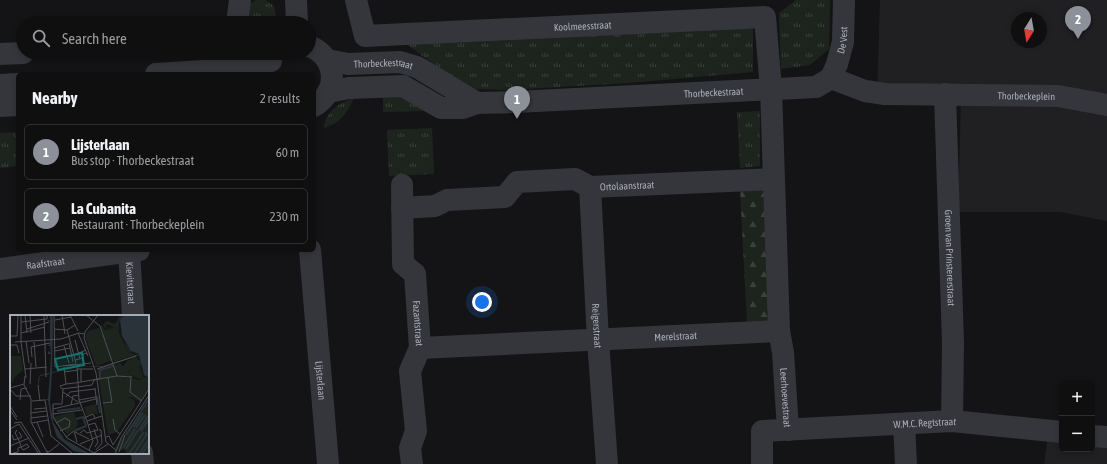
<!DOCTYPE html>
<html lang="en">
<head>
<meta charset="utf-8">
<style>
  :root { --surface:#0f0f10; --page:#181819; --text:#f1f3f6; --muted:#9b9c9f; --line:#2f2f30; --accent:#8c9099 }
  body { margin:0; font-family:"Asap Condensed",sans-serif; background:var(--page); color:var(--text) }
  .controls { position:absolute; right:12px; bottom:12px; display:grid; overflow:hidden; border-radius:6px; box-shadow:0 2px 6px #0003 }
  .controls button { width:36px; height:36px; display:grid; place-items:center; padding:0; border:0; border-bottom:1px solid var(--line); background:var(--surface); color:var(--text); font:20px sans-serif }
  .compass { position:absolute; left:1011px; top:12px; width:36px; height:36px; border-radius:50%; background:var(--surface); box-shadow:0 2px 6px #0003; rotate:191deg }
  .you { position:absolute; left:482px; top:302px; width:14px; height:14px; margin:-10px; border:3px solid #fff; border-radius:50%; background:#1a73e8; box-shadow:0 0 0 6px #1a73e833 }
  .badge { display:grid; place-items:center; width:26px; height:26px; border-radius:50%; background:var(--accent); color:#fff; font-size:13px; font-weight:700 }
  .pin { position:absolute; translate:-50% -33px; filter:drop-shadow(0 1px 2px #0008) }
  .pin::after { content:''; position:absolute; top:21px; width:14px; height:12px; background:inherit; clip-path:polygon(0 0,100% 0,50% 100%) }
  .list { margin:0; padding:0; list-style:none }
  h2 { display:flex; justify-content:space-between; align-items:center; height:52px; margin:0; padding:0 16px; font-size:17px }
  h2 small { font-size:13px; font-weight:400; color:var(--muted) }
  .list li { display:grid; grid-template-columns:26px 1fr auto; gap:12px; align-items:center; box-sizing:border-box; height:56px; margin:0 8px 8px; padding:0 8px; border:1px solid var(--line); border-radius:6px }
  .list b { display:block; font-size:15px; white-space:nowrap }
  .list p { margin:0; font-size:13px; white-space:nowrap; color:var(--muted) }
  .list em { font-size:13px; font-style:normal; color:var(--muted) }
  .icon { flex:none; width:22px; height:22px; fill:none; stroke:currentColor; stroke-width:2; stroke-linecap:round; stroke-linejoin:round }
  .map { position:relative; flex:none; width:1107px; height:464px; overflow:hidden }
  .search { position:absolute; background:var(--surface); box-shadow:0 2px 6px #0003; left:16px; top:16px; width:300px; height:44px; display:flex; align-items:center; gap:10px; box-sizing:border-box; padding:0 14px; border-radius:22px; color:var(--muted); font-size:15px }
  .panel { position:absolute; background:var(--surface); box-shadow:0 2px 6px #0003; left:16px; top:72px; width:300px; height:180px; border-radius:6px }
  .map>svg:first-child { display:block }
  .built { fill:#202023; fill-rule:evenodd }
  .grass { fill:url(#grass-tufts) }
  .forest { fill:url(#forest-firs) }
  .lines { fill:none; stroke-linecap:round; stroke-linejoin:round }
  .minor { stroke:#35363b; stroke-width:22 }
  .labels { text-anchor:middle; stroke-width:3; stroke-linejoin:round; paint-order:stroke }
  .street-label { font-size:10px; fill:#a6abb6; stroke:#0f0f11 }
  .inset-river { fill:none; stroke:#2a333a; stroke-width:2 }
  .inset-road { fill:none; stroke:#4e5056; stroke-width:1 }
  .view { fill:#0f766e; fill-opacity:0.15; stroke:#0f766e; stroke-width:2 }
  .inset-edge { fill:none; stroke:#a6abb6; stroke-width:2 }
</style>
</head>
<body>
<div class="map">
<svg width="1107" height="464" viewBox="0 0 1107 464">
  <defs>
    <pattern id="grass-tufts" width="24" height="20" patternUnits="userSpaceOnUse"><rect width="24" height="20" fill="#1c241d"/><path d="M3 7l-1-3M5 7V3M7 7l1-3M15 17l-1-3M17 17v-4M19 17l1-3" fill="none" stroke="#3a413c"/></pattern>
    <pattern id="forest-firs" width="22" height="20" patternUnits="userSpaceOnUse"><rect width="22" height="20" fill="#1c241d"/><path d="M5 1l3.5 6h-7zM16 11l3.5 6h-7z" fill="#3a413c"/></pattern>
  </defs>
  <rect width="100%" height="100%" fill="#141416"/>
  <!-- built -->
  <g class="built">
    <path d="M 880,0 L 1107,0 L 1107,221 L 1060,212 L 958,212 L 961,99 L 877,98 ZM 1017,18 L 1041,18 L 1041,42 L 1017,42 Z"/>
    <path d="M 1049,428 L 1062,430 L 1062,449 L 1092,449 L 1092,433 L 1107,435 L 1107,464 L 1044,464 Z"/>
  </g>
  <!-- grass -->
  <g class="grass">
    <path d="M 256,0 L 266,0 L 274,6 L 276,14 L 276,23 L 244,23 L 249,5 Z"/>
    <path d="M 796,0 L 830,0 L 829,49 L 810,65 L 781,69 L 779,13 Z"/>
    <path d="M 753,23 L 753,72 L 628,83 L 507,90 L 474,89 L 454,79 L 401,40 Z"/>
    <path d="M 383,91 L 390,91 L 429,111 L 383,112 Z"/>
    <path d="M 354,98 C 350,106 345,117 337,122 C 333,125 328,126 324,128 C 326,111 339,103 354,98 Z"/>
    <path d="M 760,111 L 760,166 L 740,168 L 737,112 Z"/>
    <path d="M 432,128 L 434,174 L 389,176 L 387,130 Z"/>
    <path d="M 18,132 L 18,166 L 0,168 L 0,133 Z"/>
  </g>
  <!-- forest -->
  <path class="forest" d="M 740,190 L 764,190 L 768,322 L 747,323 Z"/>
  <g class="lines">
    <!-- minor -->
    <g class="minor">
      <path d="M 296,0 L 297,23"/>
      <path id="s1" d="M 356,0 L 365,36 L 765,17 L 771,89 L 779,331 L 783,352 L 788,430"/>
      <path d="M 237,23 L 240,0"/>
      <path d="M 309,46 C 337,57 340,91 314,106"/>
      <path d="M 0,54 L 23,53"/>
      <path id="s2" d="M 327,60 L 348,64 L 400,62 L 417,67 L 477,103"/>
      <path d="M 156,74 L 249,68 L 271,61"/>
      <path id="s3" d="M 831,78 L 865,91 L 885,94 L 1058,96 L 1107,105"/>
      <path id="s4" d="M 831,78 L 837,64 L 843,42 L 844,0"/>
      <path d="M 0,85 L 18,84"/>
      <path id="s5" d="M 328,92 L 349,88 L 403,86 L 441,108 L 463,108 L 477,103 L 516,102 L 816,87 L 831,78"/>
      <path id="s6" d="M 945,94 L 953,343 L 952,421"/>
      <path d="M 0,106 L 18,105"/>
      <path id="s7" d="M 402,185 L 403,264 L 415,274 L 420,348 L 410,371 L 416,431 L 410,448 L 412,464"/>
      <path id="s8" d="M 590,187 L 598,340 L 607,464"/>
      <path id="s9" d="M 402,208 L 435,206 L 447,200 L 505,197 L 517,182 L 575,179 L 590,187 L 773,179"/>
      <path id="s10" d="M 310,250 L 328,464"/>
      <path id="s11" d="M 129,251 L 133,316"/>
      <path id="s12" d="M 0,269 L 139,250"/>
      <path id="s13" d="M 420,348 L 779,331"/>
      <path d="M 904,424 L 906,464"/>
      <path d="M 1092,436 L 1107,437"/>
      <path d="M 142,453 L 143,464"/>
      <path id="s14" d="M 762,464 L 762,431 L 952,421 L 1062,432"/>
    </g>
  </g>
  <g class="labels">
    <!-- street labels -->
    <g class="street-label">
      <text dy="4" stroke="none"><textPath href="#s1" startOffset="255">Koolmeesstraat</textPath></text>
      <text dy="4" stroke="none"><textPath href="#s4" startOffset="40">De Vest</textPath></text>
      <text dy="4" stroke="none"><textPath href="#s2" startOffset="57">Thorbeckestraat</textPath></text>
      <text dy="4" stroke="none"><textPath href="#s5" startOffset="393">Thorbeckestraat</textPath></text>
      <text dy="4" stroke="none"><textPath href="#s3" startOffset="198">Thorbeckeplein</textPath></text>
      <text dy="4" stroke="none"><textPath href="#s9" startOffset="236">Ortolaanstraat</textPath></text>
      <text dy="4" stroke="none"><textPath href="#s6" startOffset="164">Groen van Prinstererstraat</textPath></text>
      <text dy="4" stroke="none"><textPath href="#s12" startOffset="46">Raafstraat</textPath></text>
      <text dy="4" stroke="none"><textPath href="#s11" startOffset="32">Kievitstraat</textPath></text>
      <text dy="4" stroke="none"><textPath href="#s7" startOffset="144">Fazantstraat</textPath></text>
      <text dy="4" stroke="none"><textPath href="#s8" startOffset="139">Reigerstraat</textPath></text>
      <text dy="4" stroke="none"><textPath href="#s13" startOffset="256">Merelstraat</textPath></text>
      <text dy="4" stroke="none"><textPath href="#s10" startOffset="131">Lijsterlaan</textPath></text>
      <text dy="4" stroke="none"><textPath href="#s1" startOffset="819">Leerhoevestraat</textPath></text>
      <text dy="4" stroke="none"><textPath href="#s14" startOffset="196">W.M.C. Regtstraat</textPath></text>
    </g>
  </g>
  <!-- overview -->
  <g transform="translate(10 315)">
    <rect width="139" height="139" fill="#141416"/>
    <path d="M 110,0 L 114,0 L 109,8 L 109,18 L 116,32 L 114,26 L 122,37 L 119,38 L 116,33 L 117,39 L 107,12 L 97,14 L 96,10 L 98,13 L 104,12 L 96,9 L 96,14 L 93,10 L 97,6 L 105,9 ZM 139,83 L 139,139 L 117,139 L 114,134 L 111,136 L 104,134 ZM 86,89 L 88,100 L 84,98 L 77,101 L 74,92 Z" fill="#1c241d"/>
    <path d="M 92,10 L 95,15 L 107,12 L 116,33 L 119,38 L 127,39 L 104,47 L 97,27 L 113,30 L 107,13 L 97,26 L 90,11 ZM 128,41 L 127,44 L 131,46 L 132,53 L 131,49 L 130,50 L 133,62 L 130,64 L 129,51 L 118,59 L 127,63 L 107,61 L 105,50 L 110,48 L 118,57 L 127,50 L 116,46 Z" fill="#1c241d"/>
    <path d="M 126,43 L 127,51 L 115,58 L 113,52 L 116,47 ZM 129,51 L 130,64 L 118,59 L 124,54 Z" fill="#1c241d"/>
    <path d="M 0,41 L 11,41 L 13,55 L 4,63 L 2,69 ZM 107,61 L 130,65 L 134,62 L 139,63 L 139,73 L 130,87 L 123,82 L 115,84 ZM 64,97 L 68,109 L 65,113 L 75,111 L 57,119 L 54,115 L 51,116 L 42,102 Z" fill="#1c241d"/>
    <path d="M 89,13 L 92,19 L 107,13 L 118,40 L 86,51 L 75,22 L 78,16 ZM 106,50 L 109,65 L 113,67 L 115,83 L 124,84 L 125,91 L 107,117 L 98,120 L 87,53 Z" fill="#1c241d"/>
    <path d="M 40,0 L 42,0 L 43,4 L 42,57 L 67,53 L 42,58 L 40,87 L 43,107 L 54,124 L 80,139 L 64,136 L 47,122 L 41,104 L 38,85 L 30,85 L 38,84 L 40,59 L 30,61 L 28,71 L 28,65 L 30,60 L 40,58 L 41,39 L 38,39 L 38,36 L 41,38 L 40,31 L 38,31 L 40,29 L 40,6 L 36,5 L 40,5 ZM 114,0 L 139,0 L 139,63 L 134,60 L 129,40 L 92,52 L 68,52 L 93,51 L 129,39 L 121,36 L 112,21 L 110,5 Z" fill="#2a333a"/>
    <path class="inset-river" d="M 90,63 L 90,55 L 103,51M 87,81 L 90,98M 47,96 L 70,93M 131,96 L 139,84M 124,112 L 133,98M 126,113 L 135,100M 129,115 L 138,101M 65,116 L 76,111 L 73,102 L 66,104M 131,116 L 139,104M 116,120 L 131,97M 113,133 L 125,114M 116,134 L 128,115M 119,139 L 134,117M 124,139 L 137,119 L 135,118M 129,139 L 139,124M 132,139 L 139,129"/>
    <path class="inset-road" d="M 11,0 L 11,27 L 16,63M 15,0 L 17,18M 20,0 L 21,18M 34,0 L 36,62M 44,0 L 45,52 L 66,49M 52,0 L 55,19M 60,0 L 68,16M 76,0 L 90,11 L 107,61M 88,0 L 75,17 L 74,23 L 86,58 L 96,127 L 107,136M 45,5 L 61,2M 11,7 L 37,4 L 37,0M 17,14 L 39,7M 44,14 L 57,15 L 65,10M 57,15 L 66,48M 11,18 L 35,12M 68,18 L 78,41M 0,21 L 7,21 L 8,0M 65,25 L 70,44M 16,26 L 19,48M 5,27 L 51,24 L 69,18 L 74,19M 24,27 L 26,52M 59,28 L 63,47M 0,30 L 7,30 L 9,38M 54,31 L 59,48M 44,33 L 58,29M 45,36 L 60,33M 64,40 L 76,35M 22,42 L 21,32 L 40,28M 65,45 L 73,43 L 73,39 L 77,38M 67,50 L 69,85 L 77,106M 55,51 L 81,48M 54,52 L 56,69M 15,54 L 37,52M 68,54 L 83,54M 71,54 L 71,67M 87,54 L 126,41M 54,57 L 68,55M 15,61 L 14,70 L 21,84 L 21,107 L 38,139M 121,62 L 120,77 L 132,86M 90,64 L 84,65 L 82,70 L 52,74 L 50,71 L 56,69 L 65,68 L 88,64 L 107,61 L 122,62M 20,69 L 21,48M 28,70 L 30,86M 0,73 L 14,69M 85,73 L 87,90M 0,74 L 6,81 L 21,81M 53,77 L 68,87M 56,82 L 60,77 L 85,74M 10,85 L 11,74 L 17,73M 69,85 L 86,82M 22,86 L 35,85 L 41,121 L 63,139M 93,88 L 102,87 L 98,63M 52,89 L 43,89 L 43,102 L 57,123 L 84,138 L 98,129M 52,89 L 53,74M 61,90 L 63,81 L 69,80M 0,91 L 7,102M 24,94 L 36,93M 43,94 L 86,84M 0,95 L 7,105M 21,98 L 36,96M 43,99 L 72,95M 21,103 L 37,101M 74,103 L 83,99 L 85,103M 103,104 L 105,115 L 110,119M 27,107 L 33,122M 4,108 L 11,107 L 31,139M 22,108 L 38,105M 46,108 L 55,103 L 60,106 L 59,112 L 50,116M 78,110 L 85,108 L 88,115M 0,114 L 9,109 L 29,139M 84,114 L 88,127 L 85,132M 65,117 L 79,124M 70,118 L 74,115 L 77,118 L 88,115M 2,120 L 4,125 L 10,123 L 12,122 L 9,117M 56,122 L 64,116 L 67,127M 96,122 L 99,121 L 103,130 L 139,74M 70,129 L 92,120M 0,131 L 19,123M 79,135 L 83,126 L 77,106 L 92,101M 86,135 L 92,128 L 91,115 L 89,115M 37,136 L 39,137 L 49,129M 109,137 L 115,120M 3,138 L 8,137 L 8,133 L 11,132 L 17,129 L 19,132 L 13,135 L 11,132 L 10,128 L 8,123 L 5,118 L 7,115M 105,139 L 111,123 L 139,80"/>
    <path class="view" d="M 72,38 L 74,50 L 48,55 L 45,44 Z"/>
    <rect width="139" height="139" class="inset-edge"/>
  </g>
</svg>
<div class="controls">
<button>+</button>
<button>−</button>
</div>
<svg class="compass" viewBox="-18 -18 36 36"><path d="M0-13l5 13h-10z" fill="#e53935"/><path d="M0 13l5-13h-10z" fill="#9b9c9f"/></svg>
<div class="you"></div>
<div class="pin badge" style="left:517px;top:119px">1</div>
<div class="pin badge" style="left:1078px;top:39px">2</div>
<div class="search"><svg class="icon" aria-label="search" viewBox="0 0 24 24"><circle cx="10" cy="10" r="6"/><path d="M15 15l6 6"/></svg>Search here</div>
<section class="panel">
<h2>Nearby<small>2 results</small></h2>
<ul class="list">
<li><span class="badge">1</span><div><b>Lijsterlaan</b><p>Bus stop · Thorbeckestraat</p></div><em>60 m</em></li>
<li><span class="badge">2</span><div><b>La Cubanita</b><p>Restaurant · Thorbeckeplein</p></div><em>230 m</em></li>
</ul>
</section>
</div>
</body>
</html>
